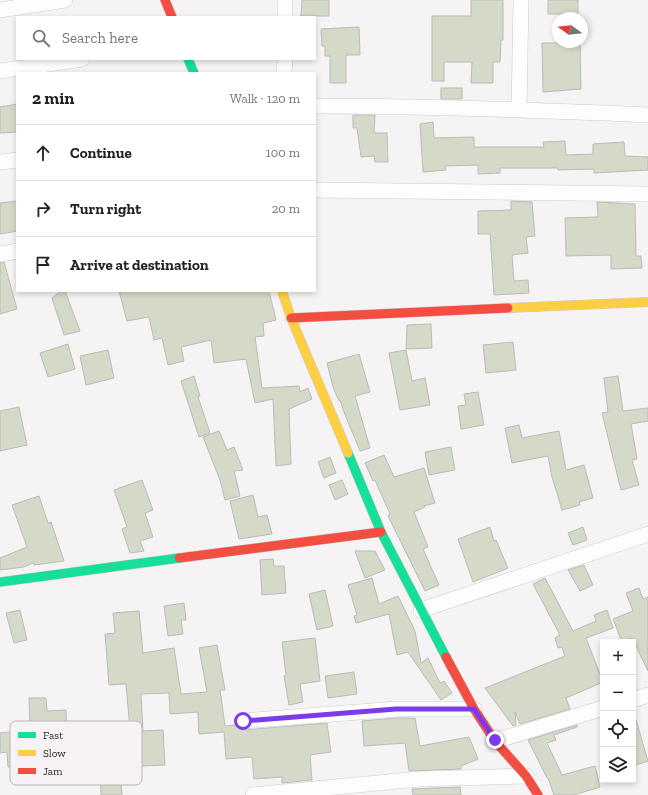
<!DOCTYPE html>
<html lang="en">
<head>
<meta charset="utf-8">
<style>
  :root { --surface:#fff; --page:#f6f6f6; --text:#222; --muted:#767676; --line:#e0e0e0 }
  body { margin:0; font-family:"Zilla Slab",serif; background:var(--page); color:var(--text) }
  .controls { position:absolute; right:12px; bottom:12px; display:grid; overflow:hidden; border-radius:0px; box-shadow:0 2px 6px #0003 }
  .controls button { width:36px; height:36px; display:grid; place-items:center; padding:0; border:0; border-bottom:1px solid var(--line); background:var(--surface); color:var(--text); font:20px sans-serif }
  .compass { position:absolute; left:552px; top:12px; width:36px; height:36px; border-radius:50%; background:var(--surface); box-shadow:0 2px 6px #0003; rotate:285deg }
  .stop { position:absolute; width:12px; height:12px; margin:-9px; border:3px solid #7c3aed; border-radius:50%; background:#fff }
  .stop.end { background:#7c3aed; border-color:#fff; box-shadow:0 1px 4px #0008 }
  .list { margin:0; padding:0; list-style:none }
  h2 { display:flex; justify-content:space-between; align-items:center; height:52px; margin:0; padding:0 16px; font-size:17px }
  h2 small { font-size:13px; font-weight:400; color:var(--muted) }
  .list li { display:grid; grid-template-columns:26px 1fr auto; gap:12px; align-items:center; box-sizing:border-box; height:56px; padding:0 16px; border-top:1px solid var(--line) }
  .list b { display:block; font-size:15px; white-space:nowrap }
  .list em { font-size:13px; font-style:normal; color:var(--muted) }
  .icon { flex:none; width:22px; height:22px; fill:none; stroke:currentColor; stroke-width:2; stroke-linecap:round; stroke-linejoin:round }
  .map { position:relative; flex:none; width:648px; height:795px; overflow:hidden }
  .search { position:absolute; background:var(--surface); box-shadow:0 2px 6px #0003; left:16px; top:16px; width:300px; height:44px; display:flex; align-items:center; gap:10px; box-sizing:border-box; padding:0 14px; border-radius:0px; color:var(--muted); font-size:15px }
  .panel { position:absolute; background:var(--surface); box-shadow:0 2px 6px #0003; left:16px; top:72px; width:300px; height:220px; border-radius:0px }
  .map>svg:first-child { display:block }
  .building { fill:#d5d9c7; stroke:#bbbbba }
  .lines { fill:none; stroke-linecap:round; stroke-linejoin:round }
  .street-casing { stroke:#cdcbcc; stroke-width:16 }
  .fast-casing { stroke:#cdcbcc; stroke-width:10 }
  .slow-casing { stroke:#cdcbcc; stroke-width:10 }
  .jam-casing { stroke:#cdcbcc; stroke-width:10 }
  .street { stroke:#fefdfd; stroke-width:15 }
  .fast { stroke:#16e098; stroke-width:9 }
  .slow { stroke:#ffcf43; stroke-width:9 }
  .jam { stroke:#f24e42; stroke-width:9 }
  .route { stroke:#7c3aed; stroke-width:5 }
  .key { fill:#f6f2f5; stroke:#b9b6b8; stroke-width:1 }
  .key-label { font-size:11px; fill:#2b2a2b }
</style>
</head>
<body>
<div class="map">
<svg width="648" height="795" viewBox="0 0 648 795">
  <rect width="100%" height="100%" fill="#f5f3f4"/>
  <!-- building -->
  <g class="building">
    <path d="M 302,0 L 329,0 L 329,16 L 301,16 Z"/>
    <path d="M 471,0 L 503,0 L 503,40 L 501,40 L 500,62 L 493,62 L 493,83 L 471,83 L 472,62 L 444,62 L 444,81 L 432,81 L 432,16 L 471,16 Z"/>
    <rect x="548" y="0" width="30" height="14"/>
    <path d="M 359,27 L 360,55 L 346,55 L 346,83 L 330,83 L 330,56 L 325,56 L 325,46 L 322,46 L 321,29 Z"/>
    <path d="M 542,43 L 580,43 L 581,89 L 543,92 Z"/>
    <rect x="441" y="88" width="21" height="11"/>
    <path d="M 17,104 L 17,132 L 0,133 L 0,107 Z"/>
    <path d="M 353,115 L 375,115 L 374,133 L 387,133 L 388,162 L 375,162 L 374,156 L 361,157 L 357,128 L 353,128 Z"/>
    <path d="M 433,122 L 434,138 L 474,137 L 474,147 L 544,147 L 543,142 L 565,141 L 566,155 L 593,154 L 593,144 L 624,142 L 625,156 L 648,157 L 648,170 L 594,173 L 594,169 L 558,170 L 558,168 L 500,168 L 500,173 L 478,174 L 478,165 L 445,166 L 446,170 L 423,172 L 420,124 Z"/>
    <path d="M 17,201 L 17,231 L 0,234 L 0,203 Z"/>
    <path d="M 511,201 L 532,202 L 535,236 L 526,237 L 528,253 L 512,255 L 514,281 L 528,280 L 529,293 L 494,295 L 490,234 L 478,234 L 478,211 L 511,210 Z"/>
    <path d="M 597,202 L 635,204 L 636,256 L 641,256 L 642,268 L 611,269 L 611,255 L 566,256 L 565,218 L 598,217 Z"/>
    <path d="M 4,262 L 17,309 L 0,314 L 0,263 Z"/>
    <path d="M 61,291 L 65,291 L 80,331 L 64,335 L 52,298 Z"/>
    <path d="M 119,291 L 269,291 L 276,320 L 263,323 L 264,336 L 255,337 L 262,388 L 299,386 L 300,392 L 308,388 L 312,399 L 289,409 L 291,464 L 276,466 L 273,399 L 255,403 L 246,359 L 214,363 L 211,340 L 181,347 L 184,361 L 168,365 L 162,338 L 154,340 L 149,317 L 127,321 Z"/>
    <path d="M 431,324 L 432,348 L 406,349 L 407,325 Z"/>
    <path d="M 513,342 L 516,370 L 486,373 L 483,345 Z"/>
    <path d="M 68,344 L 75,369 L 48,377 L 40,353 Z"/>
    <path d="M 108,350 L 114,378 L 86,385 L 80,356 Z"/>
    <path d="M 406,350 L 412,381 L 425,378 L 430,405 L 400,410 L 389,353 Z"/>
    <path d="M 359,354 L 370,392 L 355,396 L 370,448 L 360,451 L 344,412 L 340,400 L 339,401 L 333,387 L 327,363 Z"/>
    <path d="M 194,376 L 200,396 L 198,397 L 210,433 L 199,437 L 181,381 Z"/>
    <path d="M 618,376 L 623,411 L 648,408 L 648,421 L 631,424 L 637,459 L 632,460 L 639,485 L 621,490 L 602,413 L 608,412 L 604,378 Z"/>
    <path d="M 478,392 L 484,425 L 461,429 L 458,406 L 466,405 L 464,394 Z"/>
    <path d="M 19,407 L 27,445 L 0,451 L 0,411 Z"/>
    <path d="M 519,425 L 522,438 L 559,431 L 566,470 L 584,465 L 593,498 L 579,502 L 580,505 L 562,510 L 552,477 L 548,456 L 512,463 L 505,428 Z"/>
    <path d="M 219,431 L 227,450 L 234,447 L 243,470 L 234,471 L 240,496 L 225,500 L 220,480 L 203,437 Z"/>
    <path d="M 451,447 L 455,470 L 429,475 L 425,452 Z"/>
    <path d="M 384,455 L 394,477 L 424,468 L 435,503 L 424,506 L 425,507 L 414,512 L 428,547 L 423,549 L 439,585 L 425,591 L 388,516 L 390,514 L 375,480 L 373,481 L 365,463 Z"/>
    <path d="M 330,457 L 336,473 L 324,478 L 318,462 Z"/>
    <path d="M 142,480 L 153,510 L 145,513 L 153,537 L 140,541 L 144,551 L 130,553 L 122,529 L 127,527 L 114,490 Z"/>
    <path d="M 342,480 L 348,494 L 335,500 L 329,485 Z"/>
    <path d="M 253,495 L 258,517 L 267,515 L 272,534 L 239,539 L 230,501 Z"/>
    <path d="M 39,496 L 48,523 L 51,522 L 64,561 L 34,565 L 33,563 L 24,567 L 0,570 L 0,558 L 27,547 L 12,505 Z"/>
    <path d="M 490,527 L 494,541 L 496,540 L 508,568 L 473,582 L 458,539 Z"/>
    <path d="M 583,527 L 587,540 L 573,545 L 568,533 Z"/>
    <path d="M 355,551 L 375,551 L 385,570 L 365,578 Z"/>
    <path d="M 273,559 L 274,566 L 284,566 L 286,593 L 262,595 L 260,560 Z"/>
    <path d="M 584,565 L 593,585 L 580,591 L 568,570 Z"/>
    <path d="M 372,578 L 379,604 L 398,596 L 415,631 L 421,663 L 428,658 L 440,683 L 444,681 L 452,693 L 441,700 L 408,652 L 397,655 L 389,614 L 356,623 L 354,616 L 357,615 L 348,585 Z"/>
    <path d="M 545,578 L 573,631 L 596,621 L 594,615 L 607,610 L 613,628 L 586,638 L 603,682 L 566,698 L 570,709 L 520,724 L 515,712 L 516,725 L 513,726 L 485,688 L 565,656 L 562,647 L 558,648 L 555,638 L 560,635 L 533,584 Z"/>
    <path d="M 639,588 L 643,599 L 648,597 L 648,671 L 632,638 L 622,642 L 613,619 L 633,611 L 626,593 Z"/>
    <path d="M 325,590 L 333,626 L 317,630 L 309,594 Z"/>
    <path d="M 184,603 L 186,620 L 181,620 L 183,634 L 168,636 L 164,606 Z"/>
    <path d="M 20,610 L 27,640 L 14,643 L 6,613 Z"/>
    <path d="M 139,611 L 143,653 L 174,648 L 181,694 L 207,692 L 199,648 L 217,645 L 225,690 L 220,690 L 225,726 L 235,725 L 239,729 L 244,730 L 327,723 L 331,752 L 310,755 L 312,780 L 282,783 L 282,777 L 254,779 L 252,757 L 226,759 L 224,732 L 199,734 L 198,712 L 170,714 L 169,693 L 141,694 L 143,731 L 163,730 L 165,765 L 120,767 L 122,795 L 101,795 L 100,760 L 70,762 L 70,743 L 131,741 L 126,684 L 109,685 L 105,634 L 115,633 L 113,613 Z"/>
    <path d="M 315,638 L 320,681 L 300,684 L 303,702 L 289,705 L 284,676 L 286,675 L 282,642 Z"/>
    <path d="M 354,672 L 357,694 L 328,698 L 325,676 Z"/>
    <path d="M 29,698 L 46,698 L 47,711 L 66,710 L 67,749 L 44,750 L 45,764 L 8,767 L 7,752 L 0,753 L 0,733 L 30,730 Z"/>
    <path d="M 397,718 L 415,718 L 420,746 L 469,737 L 478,759 L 461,766 L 461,769 L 409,771 L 405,743 L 364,746 L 362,721 Z"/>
    <path d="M 636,720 L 648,761 L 633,766 L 633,721 Z"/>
    <path d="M 577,725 L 577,727 L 554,735 L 556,740 L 547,743 L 562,775 L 595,766 L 600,787 L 574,795 L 554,795 L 548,778 L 547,778 L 528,740 Z"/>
    <path d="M 460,787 L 461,795 L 413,795 L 412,789 Z"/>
  </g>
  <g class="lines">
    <!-- street casing -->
    <g class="street-casing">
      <g id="street">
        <path d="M 0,10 L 65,0"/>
        <path d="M 285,17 L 285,0"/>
        <path d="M 0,71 L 82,59"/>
        <path d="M 284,73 L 285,59"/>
        <path d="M 315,106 C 426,106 537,110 648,115"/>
        <path d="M 519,109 L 521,0"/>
        <path d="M 0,162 L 17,160"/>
        <path d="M 315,190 L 648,194"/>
        <path d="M 0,254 L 17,251"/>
        <path d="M 421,610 L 648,534"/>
        <path d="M 633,700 L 648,695"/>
        <path d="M 243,721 L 397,709 L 474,709"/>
        <path d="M 495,741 L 603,708"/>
        <path d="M 253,795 L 419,779 L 526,776"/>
      </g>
    </g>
    <!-- fast casing -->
    <g class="fast-casing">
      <g id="fast">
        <path d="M 188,59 L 194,73"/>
        <path d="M 348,453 L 381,532 L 446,657"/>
        <path d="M 0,582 L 179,558"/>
      </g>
    </g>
    <!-- slow casing -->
    <g class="slow-casing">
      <g id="slow">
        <path d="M 282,291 L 291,318 L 348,453"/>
        <path d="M 508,308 L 648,302"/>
      </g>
    </g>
    <!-- jam casing -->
    <g class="jam-casing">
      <g id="jam">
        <path d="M 165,0 L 172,17"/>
        <path d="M 291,318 L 508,308"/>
        <path d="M 179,558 L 381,532"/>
        <path d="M 446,657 L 474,709 L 495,741 L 526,776 L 538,795"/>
      </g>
    </g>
    <!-- street -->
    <use href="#street" class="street"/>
    <!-- fast -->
    <use href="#fast" class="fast"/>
    <!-- slow -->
    <use href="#slow" class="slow"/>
    <!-- jam -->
    <use href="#jam" class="jam"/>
  </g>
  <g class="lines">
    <!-- route -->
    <path class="route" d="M 243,721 L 396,709 L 474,709 L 495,740"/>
  </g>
  <!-- legend -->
  <rect x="10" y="721" width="132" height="64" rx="6" class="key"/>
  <rect x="18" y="732" width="18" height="6" fill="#16e098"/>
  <rect x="18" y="750" width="18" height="6" fill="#ffcf43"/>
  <rect x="18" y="768" width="18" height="6" fill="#f24e42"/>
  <g class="key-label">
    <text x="43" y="739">Fast</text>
    <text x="43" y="757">Slow</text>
    <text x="43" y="775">Jam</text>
  </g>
</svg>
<div class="controls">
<button>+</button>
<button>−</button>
<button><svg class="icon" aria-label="locate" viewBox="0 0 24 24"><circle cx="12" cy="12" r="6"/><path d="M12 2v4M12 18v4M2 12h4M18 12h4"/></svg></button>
<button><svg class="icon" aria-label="layers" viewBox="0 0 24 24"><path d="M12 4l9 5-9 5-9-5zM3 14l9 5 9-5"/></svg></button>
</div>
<svg class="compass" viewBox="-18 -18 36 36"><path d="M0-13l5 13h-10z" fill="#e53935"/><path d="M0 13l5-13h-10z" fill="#767676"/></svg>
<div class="stop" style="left:243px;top:721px"></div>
<div class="stop end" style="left:495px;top:740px"></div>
<div class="search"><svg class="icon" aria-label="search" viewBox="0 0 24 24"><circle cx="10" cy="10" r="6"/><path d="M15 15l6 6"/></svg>Search here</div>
<section class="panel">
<h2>2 min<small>Walk · 120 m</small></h2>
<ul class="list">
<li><svg class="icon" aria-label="ahead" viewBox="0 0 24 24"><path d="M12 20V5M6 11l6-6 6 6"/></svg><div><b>Continue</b></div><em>100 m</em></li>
<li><svg class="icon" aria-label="right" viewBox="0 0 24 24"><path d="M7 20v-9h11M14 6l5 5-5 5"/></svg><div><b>Turn right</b></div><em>20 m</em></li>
<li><svg class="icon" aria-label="arrive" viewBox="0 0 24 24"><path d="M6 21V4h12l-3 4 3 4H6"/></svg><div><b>Arrive at destination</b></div></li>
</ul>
</section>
</div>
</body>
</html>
